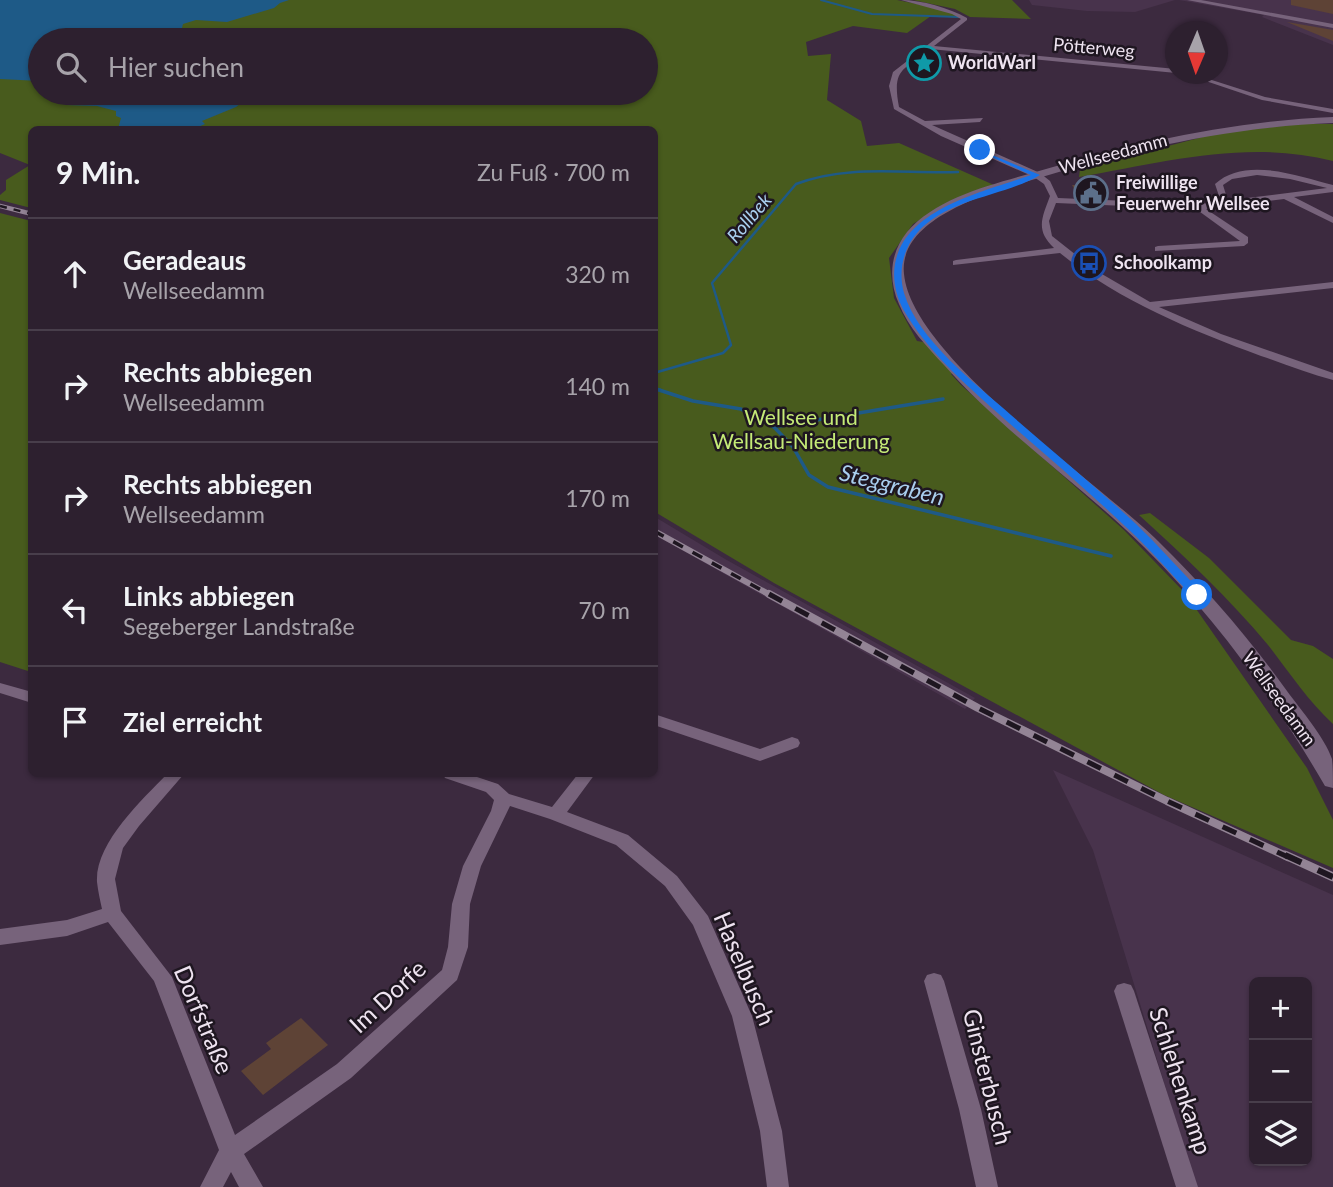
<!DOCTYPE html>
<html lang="de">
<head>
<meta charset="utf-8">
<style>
  :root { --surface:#2d202f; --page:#392d3b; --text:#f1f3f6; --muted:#a7a3aa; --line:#483e4b }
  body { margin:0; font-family:Lato,sans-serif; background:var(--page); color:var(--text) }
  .controls { position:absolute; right:21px; bottom:21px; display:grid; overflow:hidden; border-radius:10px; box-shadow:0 2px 5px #0004 }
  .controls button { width:63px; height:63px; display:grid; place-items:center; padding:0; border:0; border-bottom:2px solid var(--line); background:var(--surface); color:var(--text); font:35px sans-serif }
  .compass { position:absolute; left:1165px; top:21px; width:63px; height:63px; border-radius:50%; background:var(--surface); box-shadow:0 2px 5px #0004; rotate:182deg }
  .stop { position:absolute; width:21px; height:21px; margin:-16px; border:5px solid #1a73e8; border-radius:50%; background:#fff }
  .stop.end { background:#1a73e8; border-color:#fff; box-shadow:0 2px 7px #0008 }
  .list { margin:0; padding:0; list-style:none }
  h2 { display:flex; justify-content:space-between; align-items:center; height:91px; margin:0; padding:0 28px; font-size:30px }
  h2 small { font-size:23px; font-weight:400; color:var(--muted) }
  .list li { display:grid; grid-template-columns:46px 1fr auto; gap:21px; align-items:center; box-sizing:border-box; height:112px; padding:0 28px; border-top:2px solid var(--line) }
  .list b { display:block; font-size:26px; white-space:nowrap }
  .list p { margin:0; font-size:23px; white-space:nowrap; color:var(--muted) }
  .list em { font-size:23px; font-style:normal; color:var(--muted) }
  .icon { flex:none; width:38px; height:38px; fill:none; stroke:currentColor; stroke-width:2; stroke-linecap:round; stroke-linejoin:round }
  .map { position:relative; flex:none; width:1333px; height:1187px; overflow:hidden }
  .search { position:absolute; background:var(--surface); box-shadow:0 2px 5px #0004; left:28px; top:28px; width:630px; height:77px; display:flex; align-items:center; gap:18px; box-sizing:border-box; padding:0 24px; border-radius:38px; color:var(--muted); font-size:26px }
  .panel { position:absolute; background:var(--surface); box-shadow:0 2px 5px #0004; left:28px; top:126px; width:630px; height:651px; border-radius:10px }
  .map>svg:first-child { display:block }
  .built { fill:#48334c; fill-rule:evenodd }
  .green { fill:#485b1d; fill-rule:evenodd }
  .water { fill:#1e5a87 }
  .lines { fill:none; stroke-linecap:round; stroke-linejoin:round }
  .stream-far2 { stroke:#1e5a87; stroke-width:2 }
  .stream-far1 { stroke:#1e5a87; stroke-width:2.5 }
  .stream { stroke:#1e5a87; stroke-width:3.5 }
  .building { fill:#5e4336 }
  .minor { fill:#77637b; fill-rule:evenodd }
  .tertiary { fill:#77637b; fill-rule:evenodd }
  .secondary { fill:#77637b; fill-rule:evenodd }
  .rail-far3-casing { stroke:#938495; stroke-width:4.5 }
  .rail-far2-casing { stroke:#938495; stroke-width:6 }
  .rail-far1-casing { stroke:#938495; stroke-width:8 }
  .rail-casing { stroke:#938495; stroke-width:9 }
  .rail-far3 { stroke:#1e1620; stroke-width:2.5; stroke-dasharray:7; stroke-linecap:butt }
  .rail-far2 { stroke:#1e1620; stroke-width:3.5; stroke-dasharray:11; stroke-linecap:butt }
  .rail-far1 { stroke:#1e1620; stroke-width:5; stroke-dasharray:15; stroke-linecap:butt }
  .rail { stroke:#1e1620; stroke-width:6; stroke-dasharray:18; stroke-linecap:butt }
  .route { fill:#1a73e8 }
  .labels { text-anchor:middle; stroke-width:5; stroke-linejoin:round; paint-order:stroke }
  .far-street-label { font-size:18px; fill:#eee3f0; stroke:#1e1620 }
  .far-poi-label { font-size:18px; font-weight:bold; fill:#eee3f0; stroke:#1e1620; text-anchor:start }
  .far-water-label { font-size:19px; font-style:italic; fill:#a9ceee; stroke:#1e1620 }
  .park-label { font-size:21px; fill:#c5eb77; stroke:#1e1620 }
  .water-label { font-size:23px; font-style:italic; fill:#a9ceee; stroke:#1e1620 }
  .near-street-label { font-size:24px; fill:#eee3f0; stroke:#1e1620 }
</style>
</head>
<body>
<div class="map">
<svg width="1333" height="1187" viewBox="0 0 1333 1187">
  <rect width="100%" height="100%" fill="#3c2a3f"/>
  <!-- built -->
  <g class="built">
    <path d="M 1029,0 L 1175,0 L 1135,12 L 1087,11 L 1032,5 Z"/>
    <path d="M 1179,0 L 1333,0 L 1333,45 L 1262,17 L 1264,15 Z"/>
    <path d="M 655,517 L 725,559 L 975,698 L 965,709 L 655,535 Z"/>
    <path d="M 1053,770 L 1333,895 L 1333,1187 L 1196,1187 L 1093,850 ZM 1254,982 L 1307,982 L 1307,1161 L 1254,1161 Z"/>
  </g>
  <!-- green -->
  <g class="green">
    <path d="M 0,0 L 897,0 L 947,10 L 963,18 L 931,16 L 907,33 L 853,26 L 806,42 L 808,56 L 831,54 L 827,100 L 861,121 L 867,146 L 899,143 L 994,185 L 952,200 L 913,224 L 889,258 L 894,298 L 917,341 L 923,342 L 955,372 L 951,374 L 961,385 L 1124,530 L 1185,593 L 1307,768 L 1333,820 L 1333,868 L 1164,795 L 774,583 L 655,512 L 654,130 L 32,130 L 31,208 L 0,200 L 0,195 L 6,190 L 6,180 L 30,165 L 0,153 ZM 40,40 L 646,40 L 646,93 L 40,93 Z"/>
    <path d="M 913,0 L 1012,0 L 1031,19 L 970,17 L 955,9 Z"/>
    <path d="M 1300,124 L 1333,124 L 1333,161 C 1247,139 1165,162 1079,177 L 1080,169 L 1218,133 Z"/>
    <path d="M 0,213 L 31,221 L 31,672 L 0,662 Z"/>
    <path d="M 1150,513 L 1209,558 L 1291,640 L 1313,646 L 1333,659 L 1333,724 C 1308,701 1289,672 1268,645 C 1229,598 1184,556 1139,515 Z"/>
  </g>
  <!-- water -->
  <g class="water">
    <path d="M 0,0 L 289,0 L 280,3 L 274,8 L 227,22 L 196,20 L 183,24 L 179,40 L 40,40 L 40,81 L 0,79 Z"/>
    <path d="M 52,93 L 254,93 L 236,107 L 202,121 L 205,124 C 181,135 145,130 118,129 L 121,118 L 116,116 L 116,111 L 97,106 L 66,105 L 67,102 L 50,96 Z"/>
  </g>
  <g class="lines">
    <!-- stream-far2 -->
    <path class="stream-far2" d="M 821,0 L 872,14 L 959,17"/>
    <!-- stream-far1 -->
    <g class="stream-far1">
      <path d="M 654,373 L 723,353 L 731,345 L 712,283 L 796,184 C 848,164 903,174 958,172"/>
      <path d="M 654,388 L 661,390"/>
    </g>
    <!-- stream -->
    <g class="stream">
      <path d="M 656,389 L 693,401 L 741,409 L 774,427 L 793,447 L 809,475 L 828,487 L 1111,556"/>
      <path d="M 774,427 L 943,399"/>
    </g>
  </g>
  <!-- building -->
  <g class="building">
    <path d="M 1291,0 L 1333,0 L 1333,14 L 1291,5 Z"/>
    <path d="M 1287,22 L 1333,30 L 1333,41 Z"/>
    <path d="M 1072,185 L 1099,185 L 1107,197 L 1078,196 Z"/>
    <path d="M 301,1018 L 328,1045 L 263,1095 L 241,1071 L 271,1049 L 266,1043 Z"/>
  </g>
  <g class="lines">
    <!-- minor -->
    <g class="minor">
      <path d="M 901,0 C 922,0 949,8 967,18 L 967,20 L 934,46 L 1176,69 L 1176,73 L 930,49 C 902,71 892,69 899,107 L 925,121 L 983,118 L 980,122 L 932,125 L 1040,173 L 1050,181 L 1058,198 L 1198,204 L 1221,202 L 1215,184 C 1245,156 1298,176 1333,185 L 1333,192 L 1294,197 L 1333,217 L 1333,223 L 1284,199 L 1206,209 L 1248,237 L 1248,243 L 1244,246 L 1155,251 L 1155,247 L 1158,246 L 1240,241 L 1196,209 L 1056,203 L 1049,221 L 1052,236 L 1095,270 L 1150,302 L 1333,282 L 1333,288 L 1159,307 L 1221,334 L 1333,373 L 1333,380 C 1309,374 1285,364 1261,356 C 1191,330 1119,301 1060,253 L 953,265 L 953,261 L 956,260 L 1054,248 C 1035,230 1042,218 1050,196 L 1044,184 L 1034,177 L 941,136 L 894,109 L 889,86 L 893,72 L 961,19 L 952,14 ZM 1257,175 L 1290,179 L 1327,188 L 1231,200 L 1227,198 L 1223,185 L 1232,179 Z"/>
      <path d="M 1185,74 L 1193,74 L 1265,97 L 1333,109 L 1333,113 L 1262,100 Z"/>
      <path d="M 0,683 L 32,692 L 32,703 L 0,693 Z"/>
      <path d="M 654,714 L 760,749 L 792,737 L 798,739 L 800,743 L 798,747 L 760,761 L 654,725 Z"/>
      <path d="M 167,774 L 184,774 L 139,826 L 123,848 L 115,879 L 121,911 L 172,977 L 235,1135 L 337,1064 L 442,970 L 448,947 L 452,904 L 463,866 L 491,811 L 494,800 L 486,792 L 445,778 L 443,774 L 468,774 L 498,784 L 509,794 L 552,807 L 578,774 L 595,774 L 567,812 L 628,835 L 677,876 L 708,916 L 752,1016 L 782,1131 L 789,1187 L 767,1187 L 760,1131 L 732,1016 L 693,925 L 665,886 L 616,845 L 550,819 L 510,806 L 481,866 L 470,904 L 468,947 L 457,980 L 351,1078 L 244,1154 L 263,1187 L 239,1187 L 231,1172 L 223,1187 L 200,1187 L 219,1150 L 154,981 L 108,922 L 67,936 L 0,945 L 0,929 L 67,920 L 102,909 C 100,900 98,891 97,882 C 95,843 142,800 167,774 Z"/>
      <path d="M 934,973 L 941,975 L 944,981 L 981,1109 L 998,1187 L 976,1187 L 959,1109 L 924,981 L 927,975 Z"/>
      <path d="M 1124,983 L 1131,985 L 1134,991 L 1198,1187 L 1176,1187 L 1114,991 L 1117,985 Z"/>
    </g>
    <!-- tertiary -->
    <path class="tertiary" d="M 1187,0 L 1201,0 L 1333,24 L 1333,28 Z"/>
    <!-- secondary -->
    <path class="secondary" d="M 1333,117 L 1333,123 C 1226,127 1126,151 1025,182 C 985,194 898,220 904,274 C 912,357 1097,481 1158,541 C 1205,587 1249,638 1287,691 C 1301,710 1325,738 1332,759 C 1333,767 1333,780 1333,788 L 1325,786 C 1275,700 1215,617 1144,547 C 1080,484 1004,433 944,365 C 927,347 908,327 899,304 C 888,279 890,253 907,232 C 938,196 995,184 1039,171 C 1136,143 1231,121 1333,117 Z"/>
    <!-- rail-far3 casing -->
    <g class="rail-far3-casing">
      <path id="rail-far3" d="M 0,206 L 32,214"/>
    </g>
    <!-- rail-far2 casing -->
    <g class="rail-far2-casing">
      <path id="rail-far2" d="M 654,531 L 772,596"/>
    </g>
    <!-- rail-far1 casing -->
    <g class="rail-far1-casing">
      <path id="rail-far1" d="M 769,594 L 978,708 L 1167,801 L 1288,857"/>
    </g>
    <!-- rail casing -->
    <g class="rail-casing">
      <path id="rail" d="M 1285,855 L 1333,877"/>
    </g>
    <!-- rail-far3 -->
    <use href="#rail-far3" class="rail-far3"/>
    <!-- rail-far2 -->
    <use href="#rail-far2" class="rail-far2"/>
    <!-- rail-far1 -->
    <use href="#rail-far1" class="rail-far1"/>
    <!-- rail -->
    <use href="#rail" class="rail"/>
  </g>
  <!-- route -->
  <path class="route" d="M 978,149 L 1040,175 C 1003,197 948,198 917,233 C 903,249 898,272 904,293 C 918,340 975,383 1011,415 C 1052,451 1095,486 1135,523 C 1158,545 1179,569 1201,592 L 1201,597 L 1193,597 C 1171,574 1150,549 1127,528 C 1086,489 1042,452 1000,415 C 964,383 927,351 903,309 C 894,292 891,271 898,253 C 915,206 989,190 1031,175 L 978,151 Z"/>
  <!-- icons -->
  <defs>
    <g id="sight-ring" transform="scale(1.75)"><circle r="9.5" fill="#1e1620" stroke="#0f9aa8" stroke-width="1.5"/><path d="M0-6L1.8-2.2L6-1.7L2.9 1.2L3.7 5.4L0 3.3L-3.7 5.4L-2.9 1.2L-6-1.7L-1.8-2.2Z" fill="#0f9aa8"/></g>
    <g id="civic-ring" transform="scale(1.75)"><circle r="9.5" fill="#1e1620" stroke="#5c6f8a" stroke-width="1.5"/><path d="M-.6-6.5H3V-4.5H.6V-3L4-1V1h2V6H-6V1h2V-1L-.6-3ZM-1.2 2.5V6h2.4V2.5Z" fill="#5c6f8a"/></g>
    <g id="bus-ring" transform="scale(1.75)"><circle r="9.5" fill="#1e1620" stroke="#1a4fb4" stroke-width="1.5"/><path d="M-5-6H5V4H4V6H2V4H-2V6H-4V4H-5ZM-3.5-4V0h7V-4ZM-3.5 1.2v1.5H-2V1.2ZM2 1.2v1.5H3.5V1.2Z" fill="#1a4fb4"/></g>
  </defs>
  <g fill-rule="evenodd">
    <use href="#sight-ring" x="924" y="63"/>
    <use href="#civic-ring" x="1091" y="193"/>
    <use href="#bus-ring" x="1089" y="263"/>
  </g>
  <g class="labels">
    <!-- far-street labels -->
    <g class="far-street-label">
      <text transform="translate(1094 48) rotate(5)" y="6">Pötterweg</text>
      <text transform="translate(1113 154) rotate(-15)" y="6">Wellseedamm</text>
      <text transform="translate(1279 699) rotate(54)" y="6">Wellseedamm</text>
    </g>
    <!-- far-poi labels -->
    <g class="far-poi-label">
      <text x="948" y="69">WorldWarI</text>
      <text x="1116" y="189">Freiwillige<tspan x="1116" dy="21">Feuerwehr Wellsee</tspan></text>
      <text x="1114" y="269">Schoolkamp</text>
    </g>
    <!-- far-water labels -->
    <g class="far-water-label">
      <text transform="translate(749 218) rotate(-50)" y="7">Rollbek</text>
    </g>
    <!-- park labels -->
    <g class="park-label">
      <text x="801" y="425">Wellsee und<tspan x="801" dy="24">Wellsau-Niederung</tspan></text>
    </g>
    <!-- water labels -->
    <g class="water-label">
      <text transform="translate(892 485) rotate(14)" y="8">Steggraben</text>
    </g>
    <!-- near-street labels -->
    <g class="near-street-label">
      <text transform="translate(744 969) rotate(67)" y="8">Haselbusch</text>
      <text transform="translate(388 997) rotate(-43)" y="8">Im Dorfe</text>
      <text transform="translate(203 1020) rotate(67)" y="8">Dorfstraße</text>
      <text transform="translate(987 1077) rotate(76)" y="8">Ginsterbusch</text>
      <text transform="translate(1180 1081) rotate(72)" y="8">Schlehenkamp</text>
    </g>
  </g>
</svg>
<div class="controls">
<button>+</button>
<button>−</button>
<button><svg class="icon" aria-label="layers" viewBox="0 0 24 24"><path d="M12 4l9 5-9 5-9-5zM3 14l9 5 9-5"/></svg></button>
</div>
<svg class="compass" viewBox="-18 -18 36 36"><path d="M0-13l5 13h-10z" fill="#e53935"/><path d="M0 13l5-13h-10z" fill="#a7a3aa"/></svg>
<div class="stop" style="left:1197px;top:595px"></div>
<div class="stop end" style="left:980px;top:150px"></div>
<div class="search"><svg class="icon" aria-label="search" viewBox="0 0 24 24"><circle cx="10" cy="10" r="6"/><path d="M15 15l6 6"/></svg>Hier suchen</div>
<section class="panel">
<h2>9 Min.<small>Zu Fuß · 700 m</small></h2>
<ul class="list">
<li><svg class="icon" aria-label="ahead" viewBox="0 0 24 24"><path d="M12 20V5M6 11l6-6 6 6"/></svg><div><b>Geradeaus</b><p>Wellseedamm</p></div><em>320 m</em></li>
<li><svg class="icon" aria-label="right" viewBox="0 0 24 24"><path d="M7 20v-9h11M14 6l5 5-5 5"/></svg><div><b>Rechts abbiegen</b><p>Wellseedamm</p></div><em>140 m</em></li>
<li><svg class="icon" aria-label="right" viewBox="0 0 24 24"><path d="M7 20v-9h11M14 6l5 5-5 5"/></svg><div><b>Rechts abbiegen</b><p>Wellseedamm</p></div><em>170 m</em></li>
<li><svg class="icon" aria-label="left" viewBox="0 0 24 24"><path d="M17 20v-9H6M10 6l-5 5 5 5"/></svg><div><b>Links abbiegen</b><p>Segeberger Landstraße</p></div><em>70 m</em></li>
<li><svg class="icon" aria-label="arrive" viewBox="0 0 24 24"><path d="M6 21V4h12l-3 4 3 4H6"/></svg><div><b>Ziel erreicht</b></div></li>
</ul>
</section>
</div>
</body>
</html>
